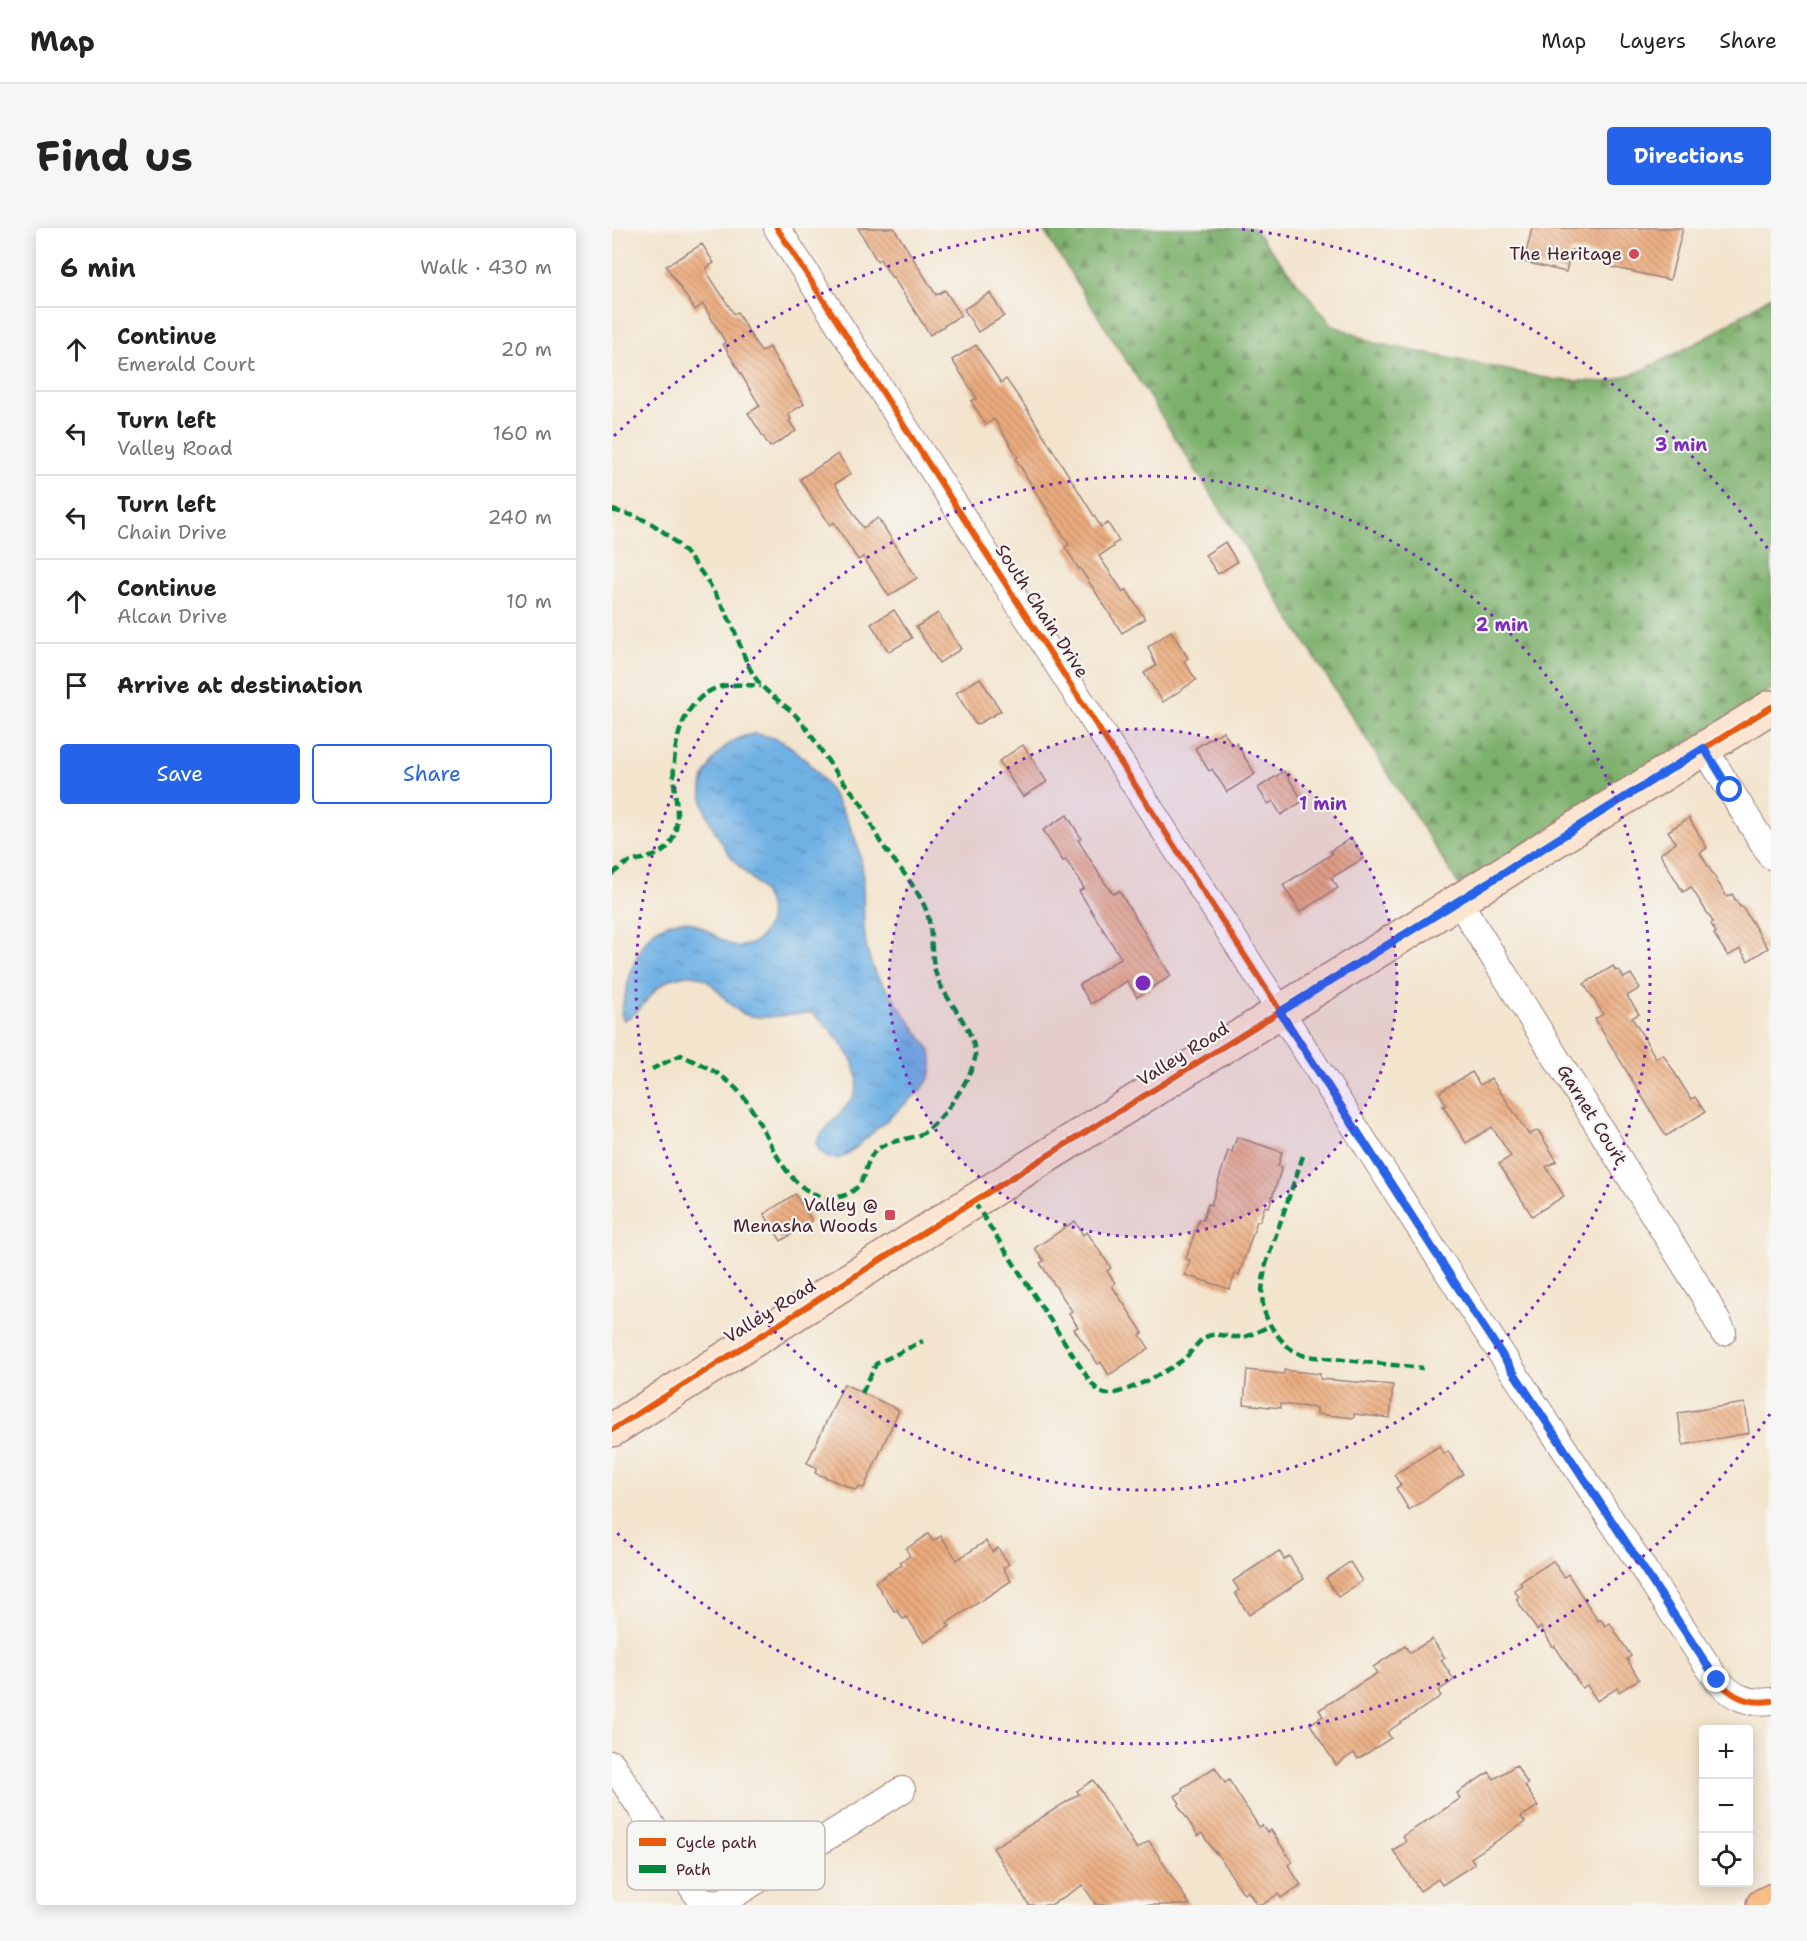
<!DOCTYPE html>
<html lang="en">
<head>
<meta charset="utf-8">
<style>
  :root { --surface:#fff; --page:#f6f6f6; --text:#222; --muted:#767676; --line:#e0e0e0; --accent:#2563eb }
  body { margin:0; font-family:"Shantell Sans",sans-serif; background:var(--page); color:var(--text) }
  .controls { position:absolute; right:18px; bottom:18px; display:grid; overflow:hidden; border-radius:6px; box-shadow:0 3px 15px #0003 }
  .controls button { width:54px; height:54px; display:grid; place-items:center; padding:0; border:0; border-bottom:2px solid var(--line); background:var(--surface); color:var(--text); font:30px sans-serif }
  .stop { position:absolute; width:18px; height:18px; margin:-14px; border:4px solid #2563eb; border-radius:50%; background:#fff }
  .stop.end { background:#2563eb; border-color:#fff; box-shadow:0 2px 6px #0008 }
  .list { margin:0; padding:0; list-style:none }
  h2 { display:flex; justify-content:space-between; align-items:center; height:78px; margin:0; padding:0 24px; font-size:26px }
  h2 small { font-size:20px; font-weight:400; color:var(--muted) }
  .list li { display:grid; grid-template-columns:39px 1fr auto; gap:18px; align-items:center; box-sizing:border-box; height:84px; padding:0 24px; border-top:2px solid var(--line) }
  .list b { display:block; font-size:22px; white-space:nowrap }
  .list p { margin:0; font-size:20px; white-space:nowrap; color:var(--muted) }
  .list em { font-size:20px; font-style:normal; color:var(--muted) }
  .actions { display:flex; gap:12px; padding:18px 24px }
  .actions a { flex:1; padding:14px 0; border:2px solid var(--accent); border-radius:6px; text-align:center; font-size:21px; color:var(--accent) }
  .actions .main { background:var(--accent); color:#fff }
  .icon { flex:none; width:33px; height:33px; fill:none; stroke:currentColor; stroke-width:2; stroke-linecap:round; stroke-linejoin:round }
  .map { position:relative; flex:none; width:1159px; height:1677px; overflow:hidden; border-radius:6px }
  header { display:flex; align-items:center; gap:36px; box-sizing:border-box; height:84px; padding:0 30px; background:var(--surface); border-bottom:2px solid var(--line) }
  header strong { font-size:28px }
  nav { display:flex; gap:33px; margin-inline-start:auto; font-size:21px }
  .intro { display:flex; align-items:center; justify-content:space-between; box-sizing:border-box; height:144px; padding:0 36px }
  h1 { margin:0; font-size:42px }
  .button { padding:15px 27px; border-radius:6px; background:var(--accent); color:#fff; font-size:21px; font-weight:700 }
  main { display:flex; gap:36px; padding:0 36px }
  aside { flex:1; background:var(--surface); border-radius:6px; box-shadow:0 3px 15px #0003 }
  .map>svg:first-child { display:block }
  .forest { fill:url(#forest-firs); stroke:#64684c; stroke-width:1.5 }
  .water { fill:url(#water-ripples); stroke:#5c6888; stroke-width:1.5 }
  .building { fill:url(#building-back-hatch) }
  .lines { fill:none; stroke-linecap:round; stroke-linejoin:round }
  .street-casing { stroke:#9e827c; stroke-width:28 }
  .secondary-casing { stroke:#9e827c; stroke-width:36 }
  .highway-casing { stroke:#9e827c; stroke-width:36 }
  .street { stroke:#fff; stroke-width:26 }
  .secondary { stroke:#fce5d0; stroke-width:33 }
  .highway { stroke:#f8bd89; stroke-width:33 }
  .quiet { stroke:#00873e; stroke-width:4.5; stroke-dasharray:9 4.5; stroke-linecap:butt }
  .cycleway-casing { stroke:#f6f6f2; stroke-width:10 }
  .cycleway { stroke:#e8590c; stroke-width:6 }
  .route { stroke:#2563eb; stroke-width:8 }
  .ring { fill:none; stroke:#7b2cbf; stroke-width:3; stroke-dasharray:3 6 }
  .poi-dot { fill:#d1495b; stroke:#f6f6f2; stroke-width:2 }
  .labels { text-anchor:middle; stroke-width:4.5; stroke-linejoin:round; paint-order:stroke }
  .poi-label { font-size:18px; fill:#4a1f2b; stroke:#f6f6f2; text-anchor:end }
  .street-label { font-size:18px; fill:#4a1f2b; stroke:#f6f6f2 }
  .key { fill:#f6f6f2; stroke:#c2b6b6; stroke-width:1.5 }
  .key-label { font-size:16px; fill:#4a1f2b }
  .centre { fill:#7b2cbf; stroke:#f6f6f2; stroke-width:3 }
  .ring-label { font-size:18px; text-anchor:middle; font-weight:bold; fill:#7b2cbf; stroke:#f6f6f2; stroke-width:4.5; stroke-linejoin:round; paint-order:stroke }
</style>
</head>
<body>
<header>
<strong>Map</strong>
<nav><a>Map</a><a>Layers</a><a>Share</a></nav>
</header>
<div class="intro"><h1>Find us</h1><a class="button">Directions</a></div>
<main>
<aside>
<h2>6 min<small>Walk · 430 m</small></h2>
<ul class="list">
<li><svg class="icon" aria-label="ahead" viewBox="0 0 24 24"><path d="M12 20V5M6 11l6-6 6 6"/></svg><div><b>Continue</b><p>Emerald Court</p></div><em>20 m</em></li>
<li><svg class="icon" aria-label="left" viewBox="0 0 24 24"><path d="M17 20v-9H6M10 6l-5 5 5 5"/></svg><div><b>Turn left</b><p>Valley Road</p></div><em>160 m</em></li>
<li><svg class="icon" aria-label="left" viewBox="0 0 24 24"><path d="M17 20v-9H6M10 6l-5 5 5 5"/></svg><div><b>Turn left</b><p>Chain Drive</p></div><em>240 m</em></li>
<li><svg class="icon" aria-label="ahead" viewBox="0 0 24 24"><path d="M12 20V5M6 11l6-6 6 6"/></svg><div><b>Continue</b><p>Alcan Drive</p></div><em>10 m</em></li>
<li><svg class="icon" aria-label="arrive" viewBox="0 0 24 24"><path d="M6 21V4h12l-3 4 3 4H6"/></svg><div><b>Arrive at destination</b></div></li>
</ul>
<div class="actions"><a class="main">Save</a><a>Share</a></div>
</aside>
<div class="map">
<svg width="1159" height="1677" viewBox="0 0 1159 1677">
  <defs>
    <pattern id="forest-firs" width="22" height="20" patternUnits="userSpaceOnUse" patternTransform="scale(1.5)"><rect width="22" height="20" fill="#7db06c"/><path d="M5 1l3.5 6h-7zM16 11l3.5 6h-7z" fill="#688f59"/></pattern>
    <pattern id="water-ripples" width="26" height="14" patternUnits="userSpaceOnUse" patternTransform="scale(1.5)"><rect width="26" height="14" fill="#6fb1e4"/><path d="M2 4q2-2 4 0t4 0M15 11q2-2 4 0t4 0" fill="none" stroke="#5d8fb9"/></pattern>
    <pattern id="building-back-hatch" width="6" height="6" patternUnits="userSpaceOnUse" patternTransform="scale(1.5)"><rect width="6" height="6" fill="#ebac7e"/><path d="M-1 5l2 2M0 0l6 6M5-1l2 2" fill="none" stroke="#c08b67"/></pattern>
  </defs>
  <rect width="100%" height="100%" fill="#f6f6f2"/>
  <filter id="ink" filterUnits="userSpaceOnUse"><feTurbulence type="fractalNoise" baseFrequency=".0167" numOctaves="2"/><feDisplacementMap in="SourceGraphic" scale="12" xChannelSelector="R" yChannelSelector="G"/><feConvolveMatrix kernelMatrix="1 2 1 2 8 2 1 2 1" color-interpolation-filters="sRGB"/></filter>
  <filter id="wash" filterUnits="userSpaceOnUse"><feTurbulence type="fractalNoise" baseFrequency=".008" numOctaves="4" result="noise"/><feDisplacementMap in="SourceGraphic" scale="24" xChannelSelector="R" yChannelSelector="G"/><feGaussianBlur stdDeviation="1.35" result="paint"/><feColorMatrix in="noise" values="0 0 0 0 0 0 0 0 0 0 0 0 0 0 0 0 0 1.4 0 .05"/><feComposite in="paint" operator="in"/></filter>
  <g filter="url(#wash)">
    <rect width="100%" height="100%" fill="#f3e4cd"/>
    <!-- forest -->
    <path class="forest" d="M 430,0 L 641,0 L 720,97 L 763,115 L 944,152 L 996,154 L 1029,143 L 1096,109 L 1159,68 L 1159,462 L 847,657 Z"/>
    <!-- water -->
    <path class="water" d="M 142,506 C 152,507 160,508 169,513 C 206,533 244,596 250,637 C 254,673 246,714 264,746 L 319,823 C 322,840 320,849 309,862 L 241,922 L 228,930 L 216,930 L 207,922 L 204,914 C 214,896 233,885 242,867 C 257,840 219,800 200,785 C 181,785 147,794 130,785 C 107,773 100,738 65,749 C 38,757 32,784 12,792 L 9,786 C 15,759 22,716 47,700 C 56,695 68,691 78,694 C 100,700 118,729 143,714 C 150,709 156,699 157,691 C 161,667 142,653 127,638 C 113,623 91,587 90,566 C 89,556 94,544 99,536 C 109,519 123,509 142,506 Z"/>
    <g id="blocks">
      <!-- building -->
      <g class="building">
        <path d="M 246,0 L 282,0 L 324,67 L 333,62 L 349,87 L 318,107 L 281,49 L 280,50 L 268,31 L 265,33 Z"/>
        <path d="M 920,0 L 1071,0 L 1058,52 L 999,39 L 1001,31 L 959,22 L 954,44 L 912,34 Z"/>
        <path d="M 90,16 L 102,35 L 94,40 L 96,46 L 122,86 L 125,84 L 149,124 L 157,119 L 192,176 L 176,186 L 179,191 L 177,193 L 184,203 L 158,219 L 136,185 L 148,178 L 111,116 L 114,115 L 91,76 L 83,82 L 54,38 Z"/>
        <path d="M 378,65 L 392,88 L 366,104 L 352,81 Z"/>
        <path d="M 364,117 L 389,155 L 394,151 L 417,184 L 489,299 L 496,295 L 507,313 L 500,317 L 501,319 L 487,328 L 511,364 L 514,361 L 533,391 L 510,405 L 468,340 L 467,341 L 453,319 L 457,317 L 415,250 L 404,231 L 406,229 L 382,191 L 374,197 L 359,173 L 365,170 L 340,132 Z"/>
        <path d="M 226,226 L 239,246 L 223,256 L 251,300 L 266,290 L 305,350 L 277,368 L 251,329 L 246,332 L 222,294 L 218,297 L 188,251 Z"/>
        <path d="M 613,314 L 625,334 L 606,346 L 593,327 Z"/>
        <path d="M 282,382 L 300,410 L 277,424 L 259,396 Z"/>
        <path d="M 326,385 L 349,421 L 327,435 L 304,399 Z"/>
        <path d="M 559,403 L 576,430 L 572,433 L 584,452 L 551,474 L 532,445 L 544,438 L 536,419 Z"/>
        <path d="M 368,450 L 389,483 L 364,497 L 344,465 Z"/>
        <path d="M 611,503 L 620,517 L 624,515 L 643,546 L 615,564 L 600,541 L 597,543 L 583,520 Z"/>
        <path d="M 411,517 L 435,554 L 411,569 L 387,533 Z"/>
        <path d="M 672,543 L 691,573 L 669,587 L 661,573 L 656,576 L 646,560 Z"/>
        <path d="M 455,587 L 469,610 L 466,612 L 489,649 L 501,666 L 507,663 L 559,748 L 525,769 L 515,753 L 479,776 L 467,757 L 509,730 L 467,663 L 472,660 L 454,632 L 451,633 L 431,602 Z"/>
        <path d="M 1077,590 L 1095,620 L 1088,625 L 1115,669 L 1120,666 L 1128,679 L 1130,678 L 1156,720 L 1136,733 L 1128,721 L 1116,728 L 1102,706 L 1104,705 L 1099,696 L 1101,694 L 1079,659 L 1071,664 L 1048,626 L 1064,615 L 1056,603 Z"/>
        <path d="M 739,610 L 752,630 L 719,650 L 726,660 L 688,684 L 671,657 L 720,626 L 718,623 Z"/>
        <path d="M 1001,738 L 1004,743 L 1007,742 L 1012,750 L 1019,746 L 1028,760 L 1015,768 L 1027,786 L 1020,790 L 1044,830 L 1051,826 L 1079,871 L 1083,869 L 1093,884 L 1054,908 L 983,791 L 991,786 L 972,756 Z"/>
        <path d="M 860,844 L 868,857 L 879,850 L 917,907 L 926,902 L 945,933 L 934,939 L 952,968 L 920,988 L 887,936 L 899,928 L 880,899 L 854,915 L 831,878 L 834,877 L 827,864 Z"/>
        <path d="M 625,909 L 670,924 L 666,938 L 670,939 L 657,979 L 653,978 L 648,993 L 645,993 L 627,1047 L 623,1046 L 618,1061 L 573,1047 L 578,1032 L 574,1031 L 587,991 L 591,992 L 596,976 L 599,977 L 616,923 L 620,924 Z"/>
        <path d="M 183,966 L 200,993 L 169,1013 L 152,986 Z"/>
        <path d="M 463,993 L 471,1007 L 475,1004 L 499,1040 L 495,1043 L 503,1055 L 500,1058 L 531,1105 L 528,1107 L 537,1120 L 497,1147 L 489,1134 L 486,1136 L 462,1101 L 466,1099 L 457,1085 L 460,1083 L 428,1035 L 432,1033 L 423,1020 Z"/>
        <path d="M 635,1142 L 672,1146 L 672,1142 L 708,1146 L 708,1151 L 781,1157 L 778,1190 L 742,1186 L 742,1190 L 705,1186 L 705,1180 L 668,1176 L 668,1180 L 632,1176 Z"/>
        <path d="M 232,1156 L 287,1182 L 252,1260 L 246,1259 L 244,1262 L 203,1245 L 205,1240 L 195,1235 Z"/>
        <path d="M 1133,1175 L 1137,1205 L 1071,1217 L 1066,1185 Z"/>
        <path d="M 827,1218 L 832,1226 L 836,1223 L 851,1246 L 797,1282 L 784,1260 L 789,1257 L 782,1247 Z"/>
        <path d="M 316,1306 L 321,1313 L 329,1308 L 345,1332 L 374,1313 L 380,1324 L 386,1320 L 397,1336 L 391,1340 L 399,1353 L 335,1395 L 338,1398 L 312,1415 L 295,1389 L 291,1391 L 285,1382 L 283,1384 L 263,1354 L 290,1337 L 288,1334 L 298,1328 L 294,1321 Z"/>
        <path d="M 667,1323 L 672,1331 L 677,1328 L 692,1351 L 637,1387 L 623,1365 L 627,1362 L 621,1353 Z"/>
        <path d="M 941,1333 L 952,1349 L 956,1346 L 986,1393 L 988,1391 L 993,1398 L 998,1395 L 1019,1428 L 1015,1431 L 1027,1451 L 1007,1464 L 1005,1460 L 985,1473 L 975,1457 L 970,1460 L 943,1418 L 941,1419 L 929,1399 L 925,1402 L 904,1371 L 907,1369 L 902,1362 L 910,1357 L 908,1354 Z"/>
        <path d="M 738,1334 L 750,1353 L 726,1369 L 714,1350 Z"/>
        <path d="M 820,1411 L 833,1430 L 829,1432 L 842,1452 L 826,1463 L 829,1468 L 775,1504 L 779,1510 L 746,1531 L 742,1525 L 724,1537 L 698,1496 L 711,1488 L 707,1482 L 765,1445 L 761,1439 L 793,1418 L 798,1425 Z"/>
        <path d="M 904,1537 L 916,1556 L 913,1558 L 926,1578 L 909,1589 L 913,1594 L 859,1630 L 863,1636 L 830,1657 L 826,1651 L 808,1663 L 781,1622 L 794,1614 L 791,1608 L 848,1571 L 845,1565 L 877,1544 L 882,1551 Z"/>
        <path d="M 603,1539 L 613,1555 L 617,1552 L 647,1599 L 650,1597 L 655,1604 L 659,1602 L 680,1634 L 676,1637 L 689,1657 L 669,1670 L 666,1666 L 650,1677 L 645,1677 L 636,1663 L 632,1666 L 604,1624 L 603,1625 L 590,1605 L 586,1608 L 566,1577 L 568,1575 L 563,1568 L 571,1563 L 570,1560 Z"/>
        <path d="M 481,1552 L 525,1621 L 537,1613 L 578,1677 L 484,1677 L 471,1657 L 439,1677 L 417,1677 L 381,1620 L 467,1566 L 465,1563 Z"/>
      </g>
    </g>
  </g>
  <g filter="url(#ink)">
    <use href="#blocks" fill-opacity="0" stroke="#9e827c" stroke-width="1.5"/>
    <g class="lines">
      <!-- street casing -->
      <g class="street-casing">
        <g id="street">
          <path d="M 165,0 L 863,1086 L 1105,1452 C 1121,1469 1135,1476 1159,1473"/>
          <path d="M 1092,520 L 1159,628"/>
          <path d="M 846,672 L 1092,1068 L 1111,1104"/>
          <path d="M 0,1536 L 89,1673"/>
          <path d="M 89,1673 L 109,1675 L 290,1562"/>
        </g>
      </g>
      <!-- secondary casing -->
      <g class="secondary-casing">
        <path id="secondary" d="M 0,1202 L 330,993 L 1159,479"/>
      </g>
      <!-- highway casing -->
      <g class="highway-casing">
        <path id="highway" d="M 1151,1677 L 1159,1673"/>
      </g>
      <!-- street -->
      <use href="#street" class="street"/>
      <!-- secondary -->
      <use href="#secondary" class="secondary"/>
      <!-- highway -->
      <use href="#highway" class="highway"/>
      <!-- quiet -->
      <g class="quiet">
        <path d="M 0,282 C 17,286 32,290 46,300 C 77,321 105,364 120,397 C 129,417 134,440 149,457 C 159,469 175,477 186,490 C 200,506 209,524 221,540 C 231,554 243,566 252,580 C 258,592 262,604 269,615 C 283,635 300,653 311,675 C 324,700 315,730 328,756 C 338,777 365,805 363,830 C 360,850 327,898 309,906 C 296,912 279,912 267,920 C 255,928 255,943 249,954 C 240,969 220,973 205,967 C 167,954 153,894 129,866 C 112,846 93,838 69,827 L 40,841"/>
        <path d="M 0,646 C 5,642 10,638 15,635 C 31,629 50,631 59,614 C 69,598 64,574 62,555 C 60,520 68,475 104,460 C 118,455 134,457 149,458"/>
        <path d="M 691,928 L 654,1036 C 648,1065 647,1085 666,1108 C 674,1118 681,1124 693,1128 L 811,1140"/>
        <path d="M 362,974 L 477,1152 C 481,1157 487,1165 494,1166 C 509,1168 561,1141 573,1130 C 580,1124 587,1111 596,1108 C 606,1104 617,1110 628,1109 C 637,1109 649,1102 657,1098"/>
        <path d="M 250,1165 L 264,1136 L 311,1113"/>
      </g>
      <!-- cycleway casing -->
      <g class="cycleway-casing">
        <g id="cycleway">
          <path d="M 165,0 L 863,1086 L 1105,1452 C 1121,1469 1135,1476 1159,1473"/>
          <path d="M 0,1202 L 330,993 L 1159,479"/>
        </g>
      </g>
      <!-- cycleway -->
      <use href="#cycleway" class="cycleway"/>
    </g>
  </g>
  <g class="lines" filter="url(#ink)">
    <!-- route -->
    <path class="route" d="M 1105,1452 L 863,1086 L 668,784 L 1092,520 L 1118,562"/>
  </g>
  <!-- distance rings -->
  <circle cx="531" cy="755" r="254" fill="#7b2cbf" fill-opacity=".12"/>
  <g class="ring">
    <circle cx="531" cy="755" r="254"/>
    <circle cx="531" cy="755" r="507"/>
    <path d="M1158 1186A761 761 0 0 1 2 1302M2 208A761 761 0 0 1 432 1M630 1A761 761 0 0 1 1158 324"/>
  </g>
  <!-- markers -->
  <g class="poi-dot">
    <circle cx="1022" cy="26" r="6"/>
    <rect x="272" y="981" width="12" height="12" rx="3"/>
  </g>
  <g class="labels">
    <!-- poi labels -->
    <g class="poi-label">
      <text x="1010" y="32">The Heritage</text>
      <text x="266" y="983">Valley @<tspan x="266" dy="21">Menasha Woods</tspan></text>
    </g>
    <!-- street labels -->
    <g class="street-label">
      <text transform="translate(430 383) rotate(57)" y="6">South Chain Drive</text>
      <text transform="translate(571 826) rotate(-32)" y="6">Valley Road</text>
      <text transform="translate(980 887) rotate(58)" y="6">Garnet Court</text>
      <text transform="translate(158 1083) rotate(-32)" y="6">Valley Road</text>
    </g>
  </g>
  <!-- legend -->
  <rect x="15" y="1593" width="198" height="69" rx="9" class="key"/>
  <rect x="27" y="1610" width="27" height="8" fill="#e8590c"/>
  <rect x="27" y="1637" width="27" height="8" fill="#00873e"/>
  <g class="key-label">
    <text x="64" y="1620">Cycle path</text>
    <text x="64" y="1647">Path</text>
  </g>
  <circle cx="531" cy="755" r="9" class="centre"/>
  <g class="ring-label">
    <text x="1069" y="223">3 min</text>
    <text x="890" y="403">2 min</text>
    <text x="711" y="582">1 min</text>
  </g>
</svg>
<div class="controls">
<button>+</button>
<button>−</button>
<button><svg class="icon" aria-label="locate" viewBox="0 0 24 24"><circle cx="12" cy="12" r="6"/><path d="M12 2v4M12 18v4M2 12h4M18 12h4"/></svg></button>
</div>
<div class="stop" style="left:1118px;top:562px"></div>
<div class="stop end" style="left:1105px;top:1452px"></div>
</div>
</main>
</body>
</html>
